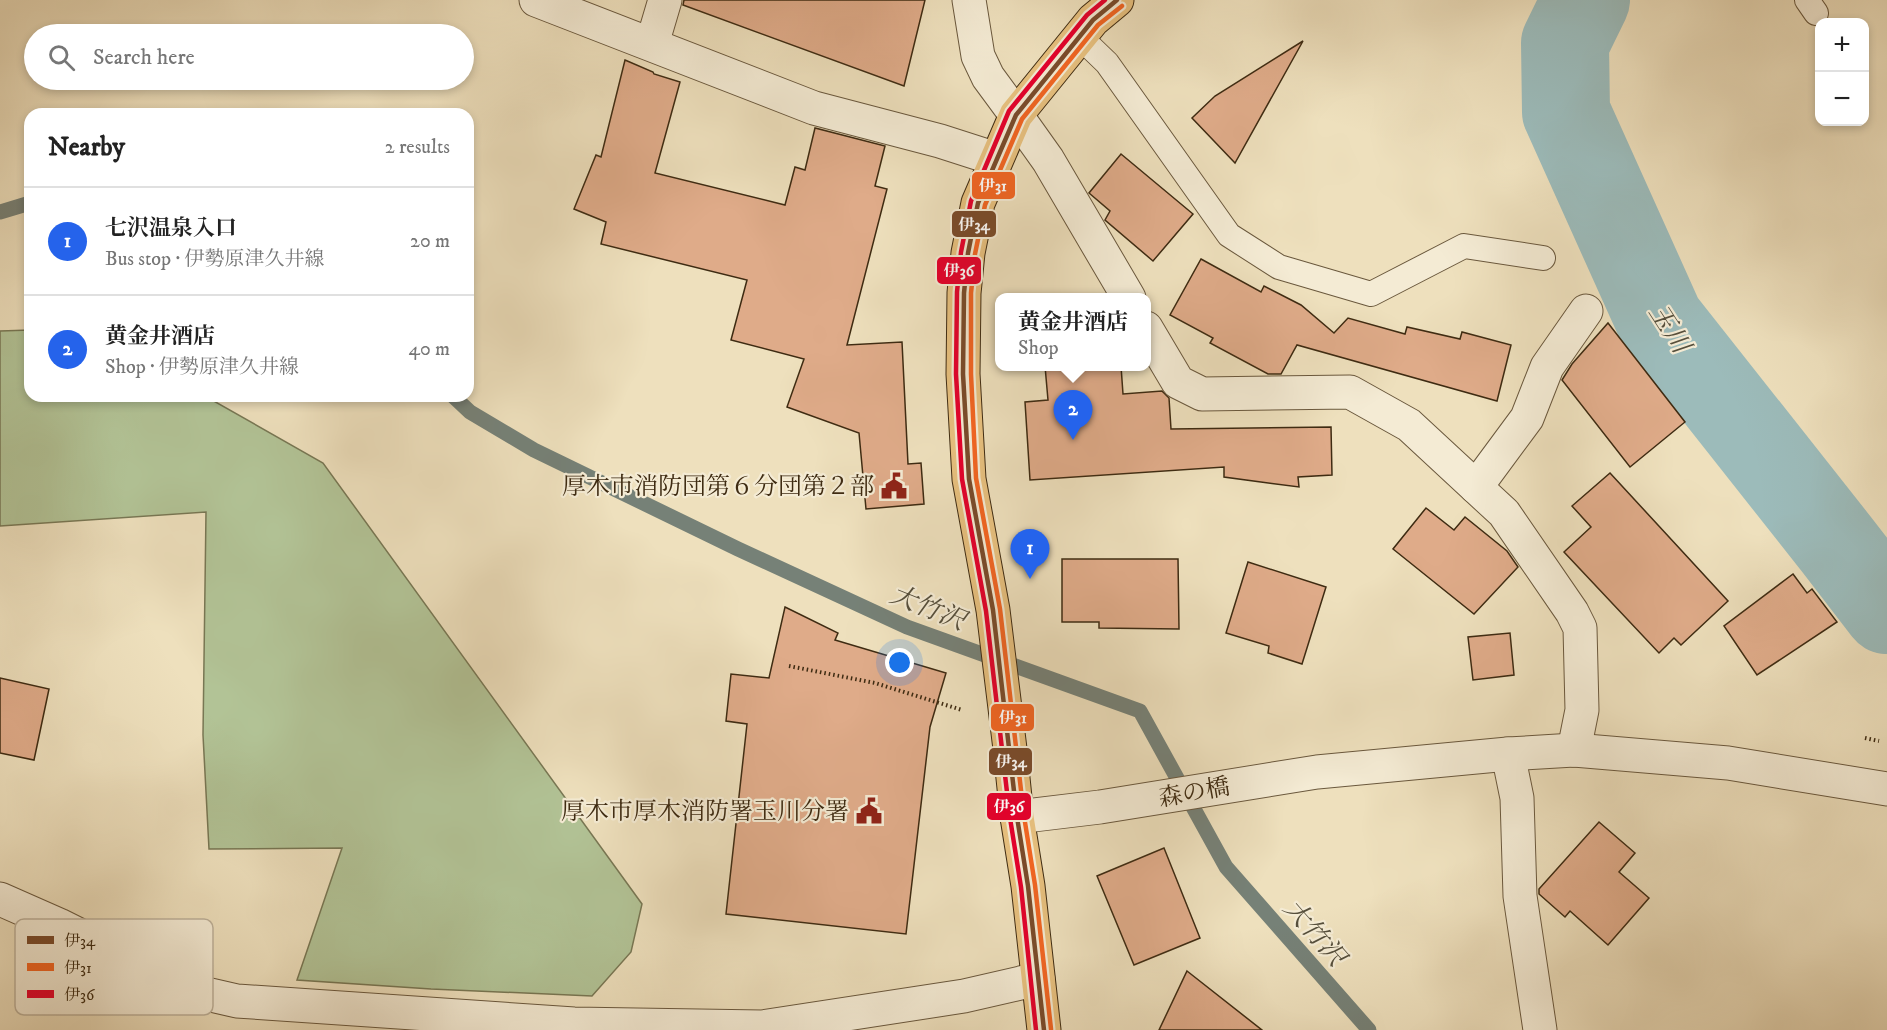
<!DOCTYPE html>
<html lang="en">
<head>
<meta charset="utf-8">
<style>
  :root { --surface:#fff; --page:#f6f6f6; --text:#222; --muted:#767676; --line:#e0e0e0; --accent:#2563eb }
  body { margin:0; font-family:"IM FELL DW Pica","Noto Serif JP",serif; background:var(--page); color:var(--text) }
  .controls { position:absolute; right:18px; top:18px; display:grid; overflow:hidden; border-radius:12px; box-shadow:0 3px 9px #0003 }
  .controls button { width:54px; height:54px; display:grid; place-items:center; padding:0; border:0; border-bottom:2px solid var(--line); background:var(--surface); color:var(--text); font:30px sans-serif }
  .you { position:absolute; left:900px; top:663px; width:21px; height:21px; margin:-15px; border:4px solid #fff; border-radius:50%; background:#1a73e8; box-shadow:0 0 0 9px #1a73e833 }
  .badge { display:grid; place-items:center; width:39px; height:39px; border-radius:50%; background:var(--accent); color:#fff; font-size:20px; font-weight:700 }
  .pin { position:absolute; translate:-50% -50px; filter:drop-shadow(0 2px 3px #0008) }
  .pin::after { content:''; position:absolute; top:32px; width:21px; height:18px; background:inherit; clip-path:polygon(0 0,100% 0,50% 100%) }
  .popup { position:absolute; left:995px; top:293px; width:156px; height:78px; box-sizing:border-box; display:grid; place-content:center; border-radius:12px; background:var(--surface); filter:drop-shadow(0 2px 4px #0005); font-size:20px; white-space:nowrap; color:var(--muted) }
  .popup b { font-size:22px; color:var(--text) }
  .popup::after { content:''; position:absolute; left:50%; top:100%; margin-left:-12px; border:12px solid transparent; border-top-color:var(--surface) }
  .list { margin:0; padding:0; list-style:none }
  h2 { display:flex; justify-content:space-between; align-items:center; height:78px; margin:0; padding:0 24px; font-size:26px }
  h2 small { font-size:20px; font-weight:400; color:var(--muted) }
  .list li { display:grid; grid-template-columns:39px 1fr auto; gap:18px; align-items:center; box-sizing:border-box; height:108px; padding:0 24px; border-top:2px solid var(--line) }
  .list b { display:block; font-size:22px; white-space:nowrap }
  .list p { margin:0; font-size:20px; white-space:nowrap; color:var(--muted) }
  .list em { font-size:20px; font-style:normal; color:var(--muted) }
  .icon { flex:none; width:33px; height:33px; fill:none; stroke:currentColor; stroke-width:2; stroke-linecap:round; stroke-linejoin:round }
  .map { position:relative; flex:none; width:1887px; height:1030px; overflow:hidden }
  .search { position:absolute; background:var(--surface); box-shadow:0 3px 9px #0003; left:24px; top:24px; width:450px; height:66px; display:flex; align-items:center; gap:15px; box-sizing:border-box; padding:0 21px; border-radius:33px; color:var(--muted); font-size:22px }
  .panel { position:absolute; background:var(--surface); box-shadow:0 3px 9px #0003; left:24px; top:108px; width:450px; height:294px; border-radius:18px }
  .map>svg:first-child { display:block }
  .green { fill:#b2c396; stroke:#787754; stroke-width:1.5 }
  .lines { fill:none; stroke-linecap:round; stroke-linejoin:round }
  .stream { stroke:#768177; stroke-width:15 }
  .river { stroke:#9cbbba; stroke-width:88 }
  .building { fill:#dfab89; stroke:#3e2b12; stroke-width:1.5 }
  .service-casing { stroke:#6a583d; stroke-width:26 }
  .minor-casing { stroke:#6a583d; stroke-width:35 }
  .tertiary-casing { stroke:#6a583d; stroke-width:35 }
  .primary-casing { stroke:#3e2b12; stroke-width:35 }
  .path { stroke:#3e2b12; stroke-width:4; stroke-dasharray:1.5 3; stroke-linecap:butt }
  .service { stroke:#f4ebd4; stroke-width:24 }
  .minor { stroke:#f4ebd4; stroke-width:33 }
  .tertiary { stroke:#f4ebd4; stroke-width:33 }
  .primary { stroke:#e7c07e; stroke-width:33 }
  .bus-1-casing { stroke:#f4ebd4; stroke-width:9 }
  .bus-2-casing { stroke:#f4ebd4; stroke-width:9 }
  .bus-3-casing { stroke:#f4ebd4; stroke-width:9 }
  .bus-1 { stroke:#7a4b2a; stroke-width:4.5 }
  .bus-2 { stroke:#f26522; stroke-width:4.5 }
  .bus-3 { stroke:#e4002b; stroke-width:4.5 }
  .labels { text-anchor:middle; stroke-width:4.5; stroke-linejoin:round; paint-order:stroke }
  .poi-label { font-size:24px; fill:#3e2b12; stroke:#f4ebd4; text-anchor:end }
  .street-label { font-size:24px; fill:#3e2b12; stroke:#f4ebd4 }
  .water-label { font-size:26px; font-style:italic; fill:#564f3c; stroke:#f4ebd4 }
  .key { fill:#f4ebd4; stroke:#bdb19a; stroke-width:1.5 }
  .key-label { font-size:16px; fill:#3e2b12 }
  .line-badge { stroke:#f4ebd4; stroke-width:2 }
  .badge-label { font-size:16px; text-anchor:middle; font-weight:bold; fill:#fff }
</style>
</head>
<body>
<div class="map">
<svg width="1887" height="1030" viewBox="0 0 1887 1030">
  <rect width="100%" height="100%" fill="#eee0bd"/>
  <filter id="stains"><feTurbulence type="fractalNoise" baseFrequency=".00333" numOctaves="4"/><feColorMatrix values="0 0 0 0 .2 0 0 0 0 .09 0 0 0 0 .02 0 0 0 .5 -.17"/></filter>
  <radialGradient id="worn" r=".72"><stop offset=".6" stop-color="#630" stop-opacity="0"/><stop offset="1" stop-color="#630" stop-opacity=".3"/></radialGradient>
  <!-- green -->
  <path class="green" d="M 30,330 L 30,396 L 205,396 L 323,463 L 642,904 L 631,952 L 592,996 L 431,989 L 297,980 L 342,848 L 209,849 L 203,735 L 206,512 L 0,526 L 0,331 Z"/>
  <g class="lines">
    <!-- stream -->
    <g class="stream">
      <path d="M 0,212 L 30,203"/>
      <path d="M 453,396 L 470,412 L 534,450 L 738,549 L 907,627 L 1140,711 L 1226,867 L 1369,1030"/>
    </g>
    <!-- river -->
    <path class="river" d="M 1586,0 L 1565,43 L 1566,112 L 1660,321 L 1837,545 L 1887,610"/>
  </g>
  <!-- building -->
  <g class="building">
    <path d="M 684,0 L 925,0 L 904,86 L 683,5 Z"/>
    <path d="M 1303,41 L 1235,163 L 1192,118 L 1215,96 Z"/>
    <path d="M 625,60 L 653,72 L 654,74 L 680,82 L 655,173 L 785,205 L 795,167 L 805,170 L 815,128 L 885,146 L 875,186 L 887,189 L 847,345 L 902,342 L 908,464 L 921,463 L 924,504 L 866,509 L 859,433 L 787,407 L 804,359 L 731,340 L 747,280 L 601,244 L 606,222 L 574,209 L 596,155 L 601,157 Z"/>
    <path d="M 1121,154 L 1193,214 L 1153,261 L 1105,220 L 1110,211 L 1089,193 Z"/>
    <path d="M 1201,259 L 1261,292 L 1264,286 L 1301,305 L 1334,333 L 1348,318 L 1405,334 L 1407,327 L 1460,339 L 1462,332 L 1511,345 L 1497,401 L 1297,345 L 1281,374 L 1268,374 L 1210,343 L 1213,338 L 1170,315 Z"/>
    <path d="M 1608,323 L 1685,422 L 1630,467 L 1562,380 L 1572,364 Z"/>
    <path d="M 1045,366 L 1121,366 L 1123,394 L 1162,391 L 1169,398 L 1171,429 L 1331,427 L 1332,475 L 1298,477 L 1299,487 L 1224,477 L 1224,467 L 1030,480 L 1025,402 L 1048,400 Z"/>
    <path d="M 1610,473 L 1728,601 L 1681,645 L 1674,638 L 1659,653 L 1564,552 L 1591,527 L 1572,506 Z"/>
    <path d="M 1426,508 L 1454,530 L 1465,517 L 1507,551 L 1518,567 L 1474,614 L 1393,549 Z"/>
    <path d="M 1062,559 L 1178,559 L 1179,629 L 1099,628 L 1099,622 L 1062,622 Z"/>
    <path d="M 1248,562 L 1326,587 L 1302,664 L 1268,653 L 1269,646 L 1226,633 Z"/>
    <path d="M 1793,574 L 1807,593 L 1812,589 L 1837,622 L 1757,675 L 1724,626 Z"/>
    <path d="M 785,607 L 838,633 L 835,640 L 946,673 L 930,727 L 906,934 L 726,914 L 747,724 L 726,721 L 731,674 L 769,678 Z"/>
    <path d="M 1510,633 L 1514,675 L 1473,680 L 1468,637 Z"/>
    <path d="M 0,678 L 49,689 L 34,760 L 0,753 Z"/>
    <path d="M 1599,822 L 1635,853 L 1619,872 L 1649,898 L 1608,945 L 1570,911 L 1565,917 L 1539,894 L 1539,889 Z"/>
    <path d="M 1164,848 L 1200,938 L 1134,965 L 1097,876 Z"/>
    <path d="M 1187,971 L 1262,1030 L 1159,1030 Z"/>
  </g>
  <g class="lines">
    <!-- service casing -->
    <g class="service-casing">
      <g id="service">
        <path d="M 1807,0 L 1816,13"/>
        <path d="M 1079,36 L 1107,63 L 1229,235 L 1279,267 L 1371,294 L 1464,246 L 1543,258"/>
      </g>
    </g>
    <!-- minor casing -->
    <g class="minor-casing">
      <g id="minor">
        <path d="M 536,0 L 814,108 L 940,141 L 996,159"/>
        <path d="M 652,44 L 665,0"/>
        <path d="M 1016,115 L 1048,160 L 1129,298"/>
        <path d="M 1146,328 L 1178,382 L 1202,394 L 1350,392 L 1409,425 L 1504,513 L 1572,612 L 1580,628 L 1582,710 L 1574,750"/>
        <path d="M 1476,487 L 1527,418 L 1547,367 L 1586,311"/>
        <path d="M 1508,754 L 1517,798 L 1520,896 L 1540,1030"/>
        <path d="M 0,899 L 59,925 L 189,990 L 237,1001 L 574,1024 L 762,1027 L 964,996 L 1038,979"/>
      </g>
    </g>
    <!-- tertiary casing -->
    <g class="tertiary-casing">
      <g id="tertiary">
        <path d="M 969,0 L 978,56 L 988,77 L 1016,115"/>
        <path d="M 1017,817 L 1100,807 L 1317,772 L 1508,754 L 1574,750 L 1728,763 L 1887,789"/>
      </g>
    </g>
    <!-- primary casing -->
    <g class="primary-casing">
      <path id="primary" d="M 1044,1030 L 1028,886 L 1017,817 L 1010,749 L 993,610 L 969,479 L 963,374 L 964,293 L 968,253 L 978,203 L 1016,115 L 1093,20 L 1117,0"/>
    </g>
    <!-- path -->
    <g class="path">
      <path d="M 789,666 L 875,683 L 962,710"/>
      <path d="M 1865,738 L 1879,741"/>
    </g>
    <!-- service -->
    <use href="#service" class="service"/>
    <!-- minor -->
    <use href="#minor" class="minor"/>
    <!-- tertiary -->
    <use href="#tertiary" class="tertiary"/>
    <!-- primary -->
    <use href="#primary" class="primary"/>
    <!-- bus-1 casing -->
    <g class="bus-1-casing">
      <path id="bus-1" d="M 1044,1030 L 1028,886 L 1017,817 L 993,610 L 969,479 L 963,374 L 964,293 L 968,253 L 978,203 L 1016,115 L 1093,20 L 1117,0"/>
    </g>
    <!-- bus-2 casing -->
    <g class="bus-2-casing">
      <path id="bus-2" d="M 1051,1029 L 1035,885 L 1024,816 L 1000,609 L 976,478 L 971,374 L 971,293 L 975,254 L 985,205 L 1022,119 L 1098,25 L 1122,6"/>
    </g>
    <!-- bus-3 casing -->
    <g class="bus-3-casing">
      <path id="bus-3" d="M 1036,1030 L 1021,887 L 1010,818 L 986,611 L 962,479 L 956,374 L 957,292 L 961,252 L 971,201 L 1009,111 L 1087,15 L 1105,0"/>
    </g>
    <!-- bus-1 -->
    <use href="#bus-1" class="bus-1"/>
    <!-- bus-2 -->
    <use href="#bus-2" class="bus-2"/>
    <!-- bus-3 -->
    <use href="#bus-3" class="bus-3"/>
  </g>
  <!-- icons -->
  <defs>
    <g id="civic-bare" transform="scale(2.07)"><path d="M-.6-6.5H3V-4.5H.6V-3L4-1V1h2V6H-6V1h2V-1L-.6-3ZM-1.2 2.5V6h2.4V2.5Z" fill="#8f2418" stroke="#f4ebd4" stroke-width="2.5" paint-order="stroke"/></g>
  </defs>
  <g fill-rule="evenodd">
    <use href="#civic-bare" x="894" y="486"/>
    <use href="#civic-bare" x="869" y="811"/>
  </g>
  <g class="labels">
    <!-- poi labels -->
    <g class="poi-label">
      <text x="874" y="494">厚木市消防団第６分団第２部</text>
      <text x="849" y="819">厚木市厚木消防署玉川分署</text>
    </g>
    <!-- street labels -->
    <g class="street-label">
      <text transform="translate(1194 792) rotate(-10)" y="8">森の橋</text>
    </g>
    <!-- water labels -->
    <g class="water-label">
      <text transform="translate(1670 328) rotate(57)" y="9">玉川</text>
      <text transform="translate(928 607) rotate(22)" y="9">大竹沢</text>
      <text transform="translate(1315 932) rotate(49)" y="9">大竹沢</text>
    </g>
  </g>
  <!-- legend -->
  <rect x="15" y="919" width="198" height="96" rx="9" class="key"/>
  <rect x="27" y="936" width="27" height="8" fill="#7a4b2a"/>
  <rect x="27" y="963" width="27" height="8" fill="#f26522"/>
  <rect x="27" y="990" width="27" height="8" fill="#e4002b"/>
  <g class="key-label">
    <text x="64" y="946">伊34</text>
    <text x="64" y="973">伊31</text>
    <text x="64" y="1000">伊36</text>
  </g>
  <g class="line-badge">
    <rect x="971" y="171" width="45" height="29" rx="6" fill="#f26522"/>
    <rect x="951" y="210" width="46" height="28" rx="6" fill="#7a4b2a"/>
    <rect x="936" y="256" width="46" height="29" rx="6" fill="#e4002b"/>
    <rect x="990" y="703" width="45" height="29" rx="6" fill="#f26522"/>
    <rect x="988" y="747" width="45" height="29" rx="6" fill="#7a4b2a"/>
    <rect x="986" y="792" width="46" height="29" rx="6" fill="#e4002b"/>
  </g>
  <g class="badge-label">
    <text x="993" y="191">伊31</text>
    <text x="974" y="230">伊34</text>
    <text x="959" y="276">伊36</text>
    <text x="1013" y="723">伊31</text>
    <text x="1011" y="767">伊34</text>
    <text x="1009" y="812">伊36</text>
  </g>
  <rect width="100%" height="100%" filter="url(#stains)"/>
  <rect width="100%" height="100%" fill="url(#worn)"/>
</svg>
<div class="controls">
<button>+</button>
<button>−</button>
</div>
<div class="you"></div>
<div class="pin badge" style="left:1030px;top:579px">1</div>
<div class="pin badge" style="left:1073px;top:440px">2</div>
<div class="popup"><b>黄金井酒店</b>Shop</div>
<div class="search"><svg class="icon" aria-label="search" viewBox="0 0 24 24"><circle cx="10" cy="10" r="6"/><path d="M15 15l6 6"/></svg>Search here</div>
<section class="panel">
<h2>Nearby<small>2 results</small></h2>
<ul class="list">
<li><span class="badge">1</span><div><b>七沢温泉入口</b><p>Bus stop · 伊勢原津久井線</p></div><em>20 m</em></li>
<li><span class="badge">2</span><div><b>黄金井酒店</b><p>Shop · 伊勢原津久井線</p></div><em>40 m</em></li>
</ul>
</section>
</div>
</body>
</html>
